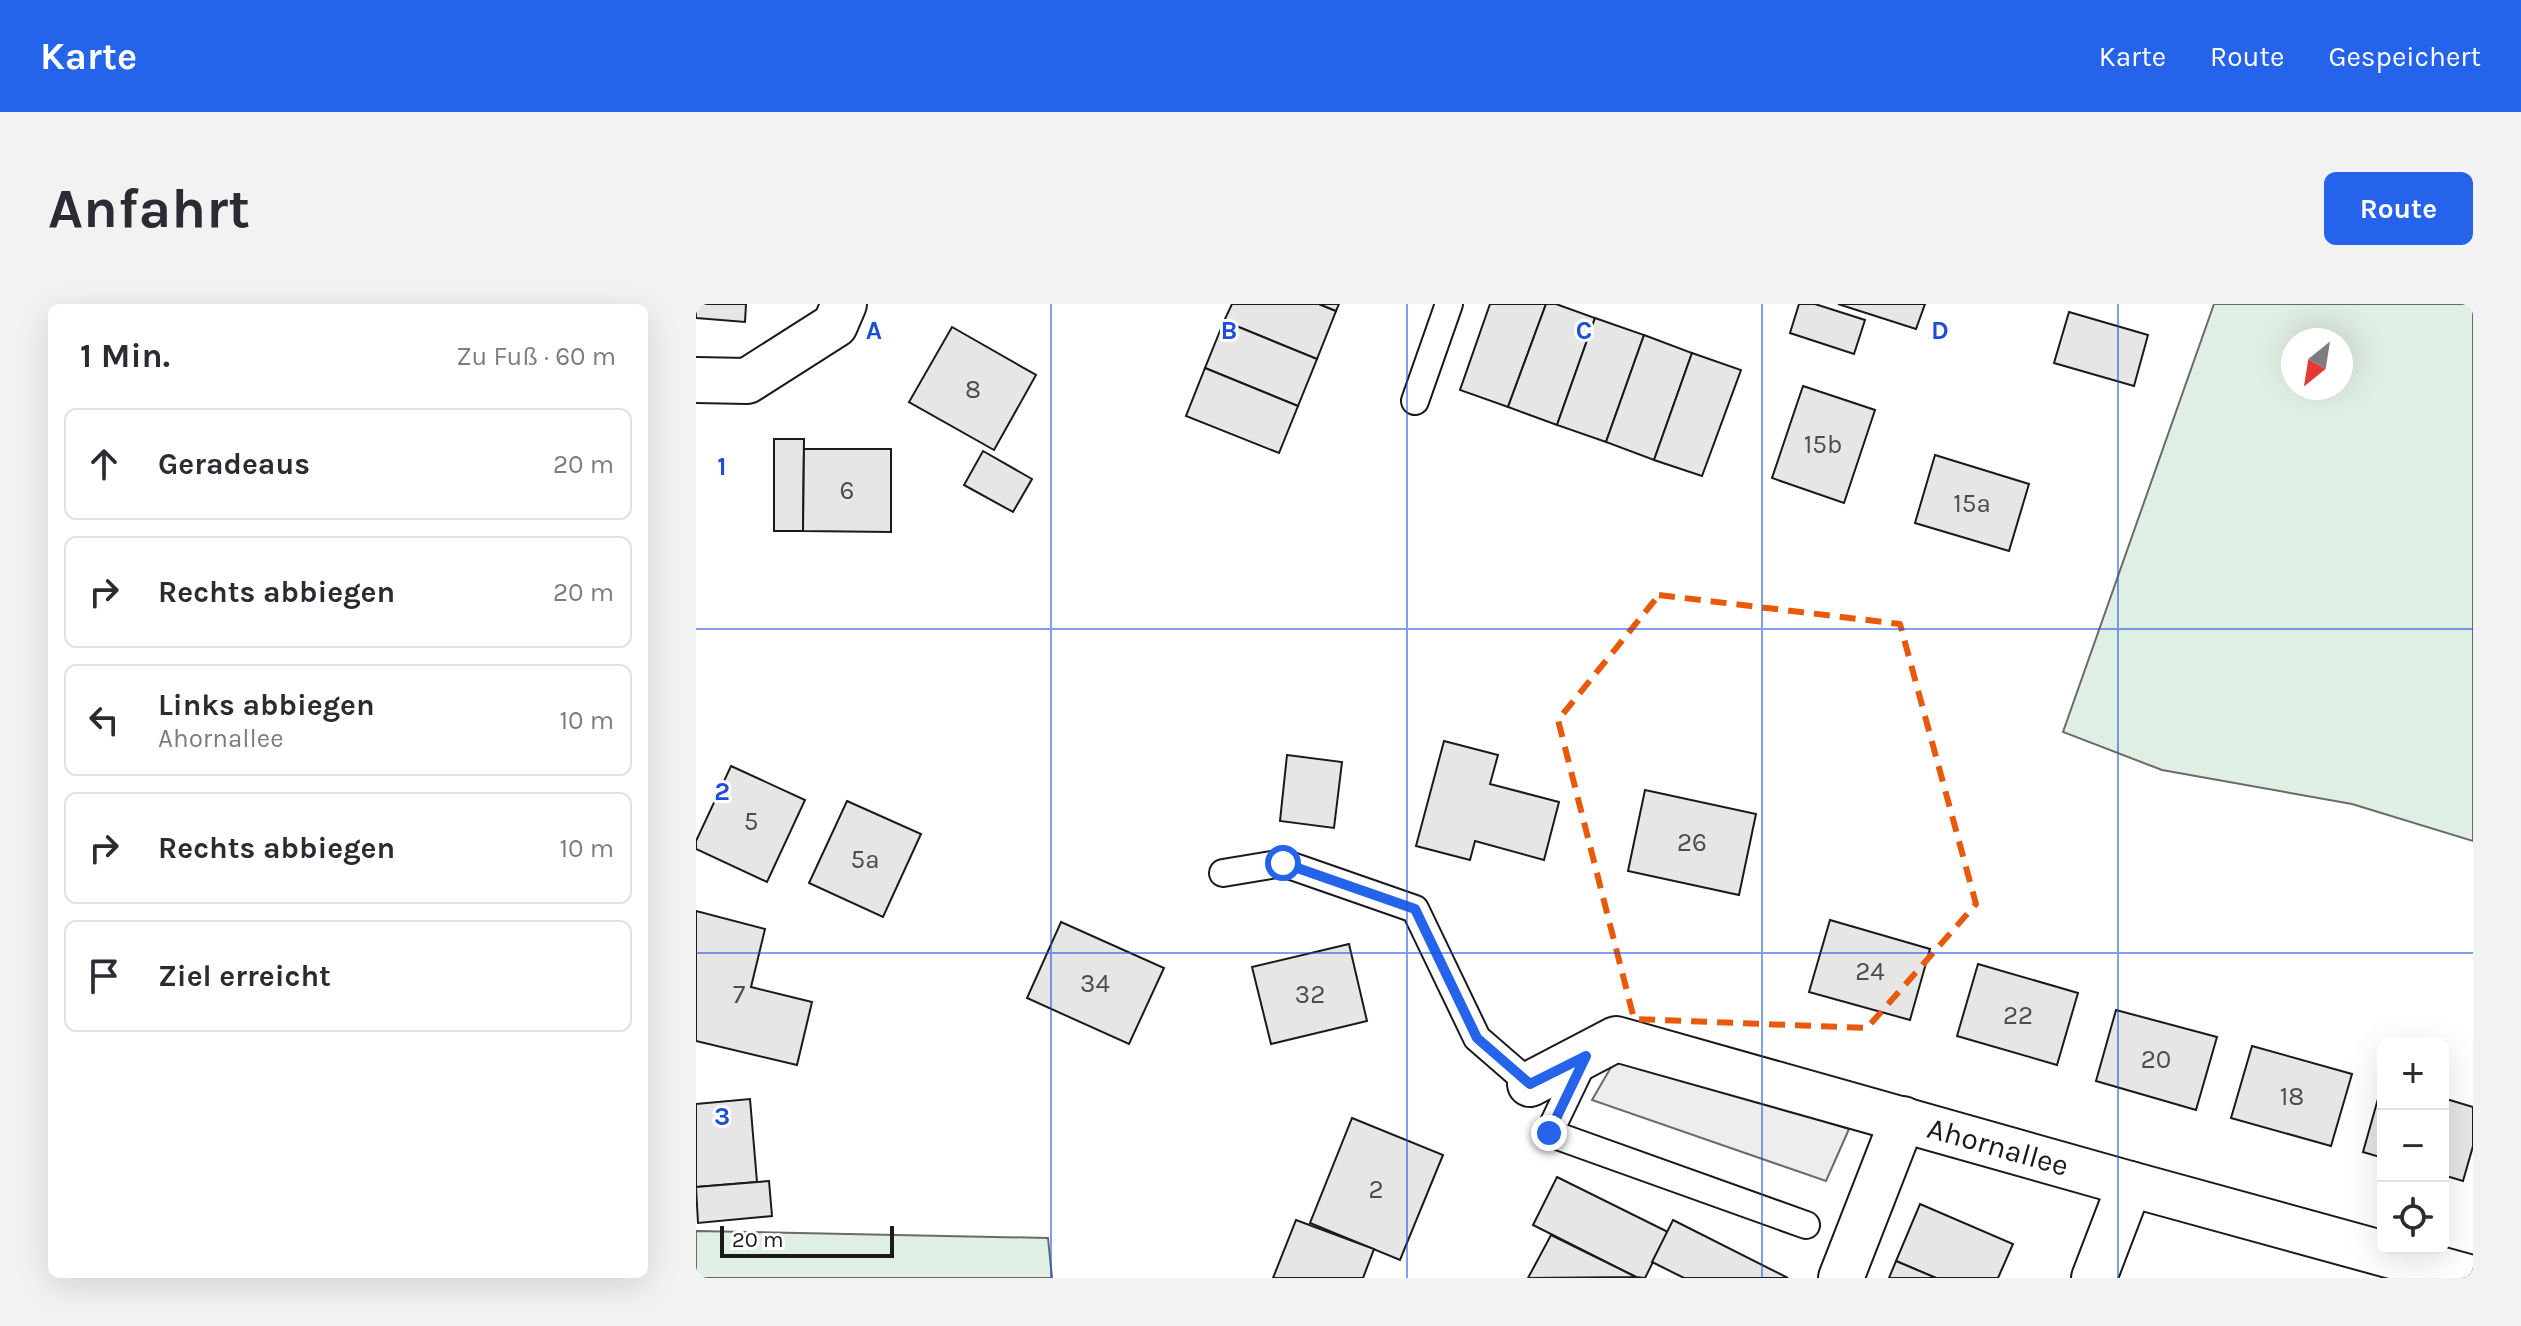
<!DOCTYPE html>
<html lang="de">
<head>
<meta charset="utf-8">
<style>
  :root { --surface:#fff; --page:#f2f2f3; --text:#2b2b33; --muted:#7c7c81; --line:#e1e1e2; --accent:#2563eb }
  body { margin:0; font-family:Karla,sans-serif; background:var(--page); color:var(--text) }
  .controls { position:absolute; right:24px; bottom:24px; display:grid; overflow:hidden; border-radius:12px; box-shadow:0 8px 32px #0002 }
  .controls button { width:72px; height:72px; display:grid; place-items:center; padding:0; border:0; border-bottom:2px solid var(--line); background:var(--surface); color:var(--text); font:40px sans-serif }
  .compass { position:absolute; left:1585px; top:24px; width:72px; height:72px; border-radius:50%; background:var(--surface); box-shadow:0 8px 32px #0002; rotate:210deg }
  .scale { position:absolute; left:24px; bottom:20px; width:174px; box-sizing:border-box; padding-left:8px; border:4px solid #1a1a1a; border-top:0; font-size:22px; line-height:28px; white-space:nowrap; color:#1a1a1a; -webkit-text-stroke:6px #fff; paint-order:stroke }
  .stop { position:absolute; width:24px; height:24px; margin:-18px; border:6px solid #2563eb; border-radius:50%; background:#fff }
  .stop.end { background:#2563eb; border-color:#fff; box-shadow:0 2px 8px #0008 }
  .list { margin:0; padding:0; list-style:none }
  h2 { display:flex; justify-content:space-between; align-items:center; height:104px; margin:0; padding:0 32px; font-size:34px }
  h2 small { font-size:26px; font-weight:400; color:var(--muted) }
  .list li { display:grid; grid-template-columns:52px 1fr auto; gap:24px; align-items:center; box-sizing:border-box; height:112px; margin:0 16px 16px; padding:0 16px; border:2px solid var(--line); border-radius:12px }
  .list b { display:block; font-size:30px; white-space:nowrap }
  .list p { margin:0; font-size:26px; white-space:nowrap; color:var(--muted) }
  .list em { font-size:26px; font-style:normal; color:var(--muted) }
  .icon { flex:none; width:44px; height:44px; fill:none; stroke:currentColor; stroke-width:2; stroke-linecap:round; stroke-linejoin:round }
  .map { position:relative; flex:none; width:1777px; height:974px; overflow:hidden; border-radius:12px }
  header { display:flex; align-items:center; gap:48px; box-sizing:border-box; height:112px; padding:0 40px; background:var(--accent); color:#fff }
  header strong { font-size:38px }
  nav { display:flex; gap:44px; margin-inline-start:auto; font-size:28px }
  .intro { display:flex; align-items:center; justify-content:space-between; box-sizing:border-box; height:192px; padding:0 48px }
  h1 { margin:0; font-size:56px }
  .button { padding:20px 36px; border-radius:12px; background:var(--accent); color:#fff; font-size:28px; font-weight:700 }
  main { display:flex; gap:48px; padding:0 48px }
  aside { flex:1; background:var(--surface); border-radius:12px; box-shadow:0 8px 32px #0002 }
  .map>svg:first-child { display:block }
  .green { fill:#e0efe3; stroke:#6a6a6a; stroke-width:2; fill-rule:evenodd }
  .parking { fill:#ededed; stroke:#6a6a6a; stroke-width:2 }
  .building { fill:#e6e6e6; stroke:#1a1a1a; stroke-width:2 }
  .lines { fill:none; stroke-linecap:round; stroke-linejoin:round }
  .lane-casing { stroke:#1a1a1a; stroke-width:30 }
  .street-casing { stroke:#1a1a1a; stroke-width:48 }
  .lane { stroke:#fff; stroke-width:26 }
  .street { stroke:#fff; stroke-width:44 }
  .route { stroke:#2563eb; stroke-width:10 }
  .marked { fill:none; stroke:#e8590c; stroke-width:6; stroke-dasharray:16 10; stroke-linejoin:round }
  .grid { fill:none; stroke:#1d4ed8; stroke-width:2; stroke-opacity:0.55 }
  .labels { text-anchor:middle; stroke-width:6; stroke-linejoin:round; paint-order:stroke }
  .number-label { font-size:26px; fill:#4d4d4d }
  .street-label { font-size:30px; fill:#1a1a1a; stroke:#fff }
  .grid-label { font-size:26px; text-anchor:middle; font-weight:bold; fill:#1d4ed8; stroke:#fff; stroke-width:6; stroke-linejoin:round; paint-order:stroke }
</style>
</head>
<body>
<header>
<strong>Karte</strong>
<nav><a>Karte</a><a>Route</a><a>Gespeichert</a></nav>
</header>
<div class="intro"><h1>Anfahrt</h1><a class="button">Route</a></div>
<main>
<aside>
<h2>1 Min.<small>Zu Fuß · 60 m</small></h2>
<ul class="list">
<li><svg class="icon" aria-label="ahead" viewBox="0 0 24 24"><path d="M12 20V5M6 11l6-6 6 6"/></svg><div><b>Geradeaus</b></div><em>20 m</em></li>
<li><svg class="icon" aria-label="right" viewBox="0 0 24 24"><path d="M7 20v-9h11M14 6l5 5-5 5"/></svg><div><b>Rechts abbiegen</b></div><em>20 m</em></li>
<li><svg class="icon" aria-label="left" viewBox="0 0 24 24"><path d="M17 20v-9H6M10 6l-5 5 5 5"/></svg><div><b>Links abbiegen</b><p>Ahornallee</p></div><em>10 m</em></li>
<li><svg class="icon" aria-label="right" viewBox="0 0 24 24"><path d="M7 20v-9h11M14 6l5 5-5 5"/></svg><div><b>Rechts abbiegen</b></div><em>10 m</em></li>
<li><svg class="icon" aria-label="arrive" viewBox="0 0 24 24"><path d="M6 21V4h12l-3 4 3 4H6"/></svg><div><b>Ziel erreicht</b></div></li>
</ul>
</aside>
<div class="map">
<svg width="1777" height="974" viewBox="0 0 1777 974">
  <rect width="100%" height="100%" fill="#fff"/>
  <!-- green -->
  <g class="green">
    <path d="M 1518,0 L 1777,0 L 1777,537 L 1656,500 L 1466,466 L 1367,428 ZM 1597,36 L 1645,36 L 1645,84 L 1597,84 Z"/>
    <path d="M 0,927 L 352,934 L 356,974 L 0,974 Z"/>
  </g>
  <!-- parking -->
  <path class="parking" d="M 921,753 L 1153,825 L 1130,877 L 896,796 Z"/>
  <!-- building -->
  <g class="building">
    <path d="M 0,0 L 50,0 L 49,18 L 0,14 Z"/>
    <path d="M 536,0 L 623,0 L 640,7 L 621,55 L 528,17 Z"/>
    <path d="M 623,0 L 643,0 L 640,7 Z"/>
    <path d="M 794,0 L 850,0 L 812,103 L 764,86 Z"/>
    <path d="M 850,0 L 860,0 L 899,14 L 861,121 L 812,103 Z"/>
    <path d="M 1103,0 L 1119,0 L 1169,16 L 1158,50 L 1094,29 Z"/>
    <path d="M 1142,0 L 1229,0 L 1220,25 Z"/>
    <path d="M 1373,8 L 1452,31 L 1438,82 L 1358,59 Z"/>
    <path d="M 899,14 L 948,31 L 910,138 L 861,121 Z"/>
    <path d="M 528,17 L 621,55 L 602,102 L 509,64 Z"/>
    <path d="M 256,23 L 340,71 L 298,146 L 213,98 Z"/>
    <path d="M 948,31 L 996,49 L 958,156 L 910,138 Z"/>
    <path d="M 996,49 L 1045,66 L 1006,172 L 958,156 Z"/>
    <path d="M 509,64 L 602,102 L 583,149 L 490,112 Z"/>
    <path d="M 1107,82 L 1179,106 L 1148,199 L 1076,174 Z"/>
    <path d="M 78,135 L 108,135 L 107,227 L 78,227 Z"/>
    <path d="M 108,145 L 195,145 L 195,228 L 107,227 Z"/>
    <path d="M 287,147 L 336,175 L 317,208 L 268,181 Z"/>
    <path d="M 1239,151 L 1333,180 L 1313,247 L 1219,219 Z"/>
    <path d="M 748,437 L 802,451 L 794,480 L 863,498 L 848,556 L 779,537 L 774,556 L 720,542 Z"/>
    <path d="M 591,451 L 646,458 L 638,524 L 584,517 Z"/>
    <path d="M 35,462 L 109,496 L 71,578 L 0,545 L 0,537 Z"/>
    <path d="M 949,486 L 1060,510 L 1043,591 L 932,567 Z"/>
    <path d="M 151,497 L 225,530 L 187,613 L 113,579 Z"/>
    <path d="M 0,607 L 69,625 L 55,683 L 116,698 L 101,761 L 0,737 Z"/>
    <path d="M 1134,616 L 1234,645 L 1214,716 L 1113,688 Z"/>
    <path d="M 365,618 L 468,664 L 433,740 L 331,694 Z"/>
    <path d="M 653,640 L 671,717 L 575,740 L 556,663 Z"/>
    <path d="M 1282,660 L 1382,689 L 1361,761 L 1261,732 Z"/>
    <path d="M 1420,706 L 1521,733 L 1500,806 L 1400,777 Z"/>
    <path d="M 1556,742 L 1656,770 L 1635,842 L 1535,814 Z"/>
    <path d="M 1687,777 L 1687,854 L 1667,848 Z"/>
    <path d="M 1747,794 L 1777,803 L 1777,842 L 1767,877 L 1747,871 Z"/>
    <path d="M 54,795 L 61,878 L 0,883 L 0,800 Z"/>
    <path d="M 656,814 L 747,851 L 704,956 L 614,919 Z"/>
    <path d="M 861,873 L 972,928 L 949,974 L 940,973 L 837,921 Z"/>
    <path d="M 73,877 L 76,912 L 2,919 L 0,883 Z"/>
    <path d="M 1224,900 L 1317,940 L 1302,974 L 1240,974 L 1200,957 Z"/>
    <path d="M 600,916 L 678,945 L 667,974 L 577,974 Z"/>
    <path d="M 977,916 L 1092,974 L 988,974 L 956,958 Z"/>
    <path d="M 855,931 L 940,973 L 832,974 Z"/>
    <path d="M 1200,957 L 1240,974 L 1193,974 Z"/>
  </g>
  <g class="lines">
    <!-- lane casing -->
    <g class="lane-casing">
      <g id="lane">
        <path d="M 719,97 L 753,0"/>
        <path d="M 527,569 L 587,559 L 719,605 L 781,734 L 834,780"/>
        <path d="M 890,752 L 853,829 L 1110,921"/>
      </g>
    </g>
    <!-- street casing -->
    <g class="street-casing">
      <g id="street">
        <path d="M 0,76 L 51,77 L 139,21 L 148,0"/>
        <path id="s1" d="M 834,780 L 920,735 L 1434,880 L 1776,974"/>
        <path d="M 1145,974 L 1207,815"/>
        <path d="M 1398,974 L 1434,880"/>
      </g>
    </g>
    <!-- lane -->
    <use href="#lane" class="lane"/>
    <!-- street -->
    <use href="#street" class="street"/>
  </g>
  <g class="lines">
    <!-- route -->
    <path class="route" d="M 587,559 L 719,605 L 781,734 L 834,780 L 890,752 L 853,829"/>
  </g>
  <!-- marked area -->
  <path class="marked" d="M 963,291 L 1204,320 L 1280,600 L 1171,724 L 938,715 L 862,416 Z"/>
  <!-- grid -->
  <path class="grid" d="M 355,0 L 355,974M 711,0 L 711,974M 1066,0 L 1066,974M 1422,0 L 1422,974M 0,325 L 1777,325M 0,649 L 1777,649"/>
  <g class="labels">
    <!-- number labels -->
    <g class="number-label">
      <text x="277" y="94">8</text>
      <text x="1127" y="149">15b</text>
      <text x="151" y="195">6</text>
      <text x="1276" y="208">15a</text>
      <text x="55" y="526">5</text>
      <text x="996" y="547">26</text>
      <text x="169" y="564">5a</text>
      <text x="1174" y="676">24</text>
      <text x="399" y="688">34</text>
      <text x="43" y="699">7</text>
      <text x="614" y="699">32</text>
      <text x="1322" y="720">22</text>
      <text x="1460" y="764">20</text>
      <text x="1596" y="801">18</text>
      <text x="680" y="894">2</text>
    </g>
    <!-- street labels -->
    <g class="street-label">
      <text dy="10" stroke="none"><textPath href="#s1" startOffset="494">Ahornallee</textPath></text>
    </g>
  </g>
  <g class="grid-label">
    <text x="178" y="35">A</text>
    <text x="533" y="35">B</text>
    <text x="888" y="35">C</text>
    <text x="1244" y="35">D</text>
    <text x="26" y="171">1</text>
    <text x="26" y="496">2</text>
    <text x="26" y="821">3</text>
  </g>
</svg>
<div class="controls">
<button>+</button>
<button>−</button>
<button><svg class="icon" aria-label="locate" viewBox="0 0 24 24"><circle cx="12" cy="12" r="6"/><path d="M12 2v4M12 18v4M2 12h4M18 12h4"/></svg></button>
</div>
<svg class="compass" viewBox="-18 -18 36 36"><path d="M0-13l5 13h-10z" fill="#e53935"/><path d="M0 13l5-13h-10z" fill="#7c7c81"/></svg>
<div class="scale">20 m</div>
<div class="stop" style="left:587px;top:559px"></div>
<div class="stop end" style="left:853px;top:829px"></div>
</div>
</main>
</body>
</html>
